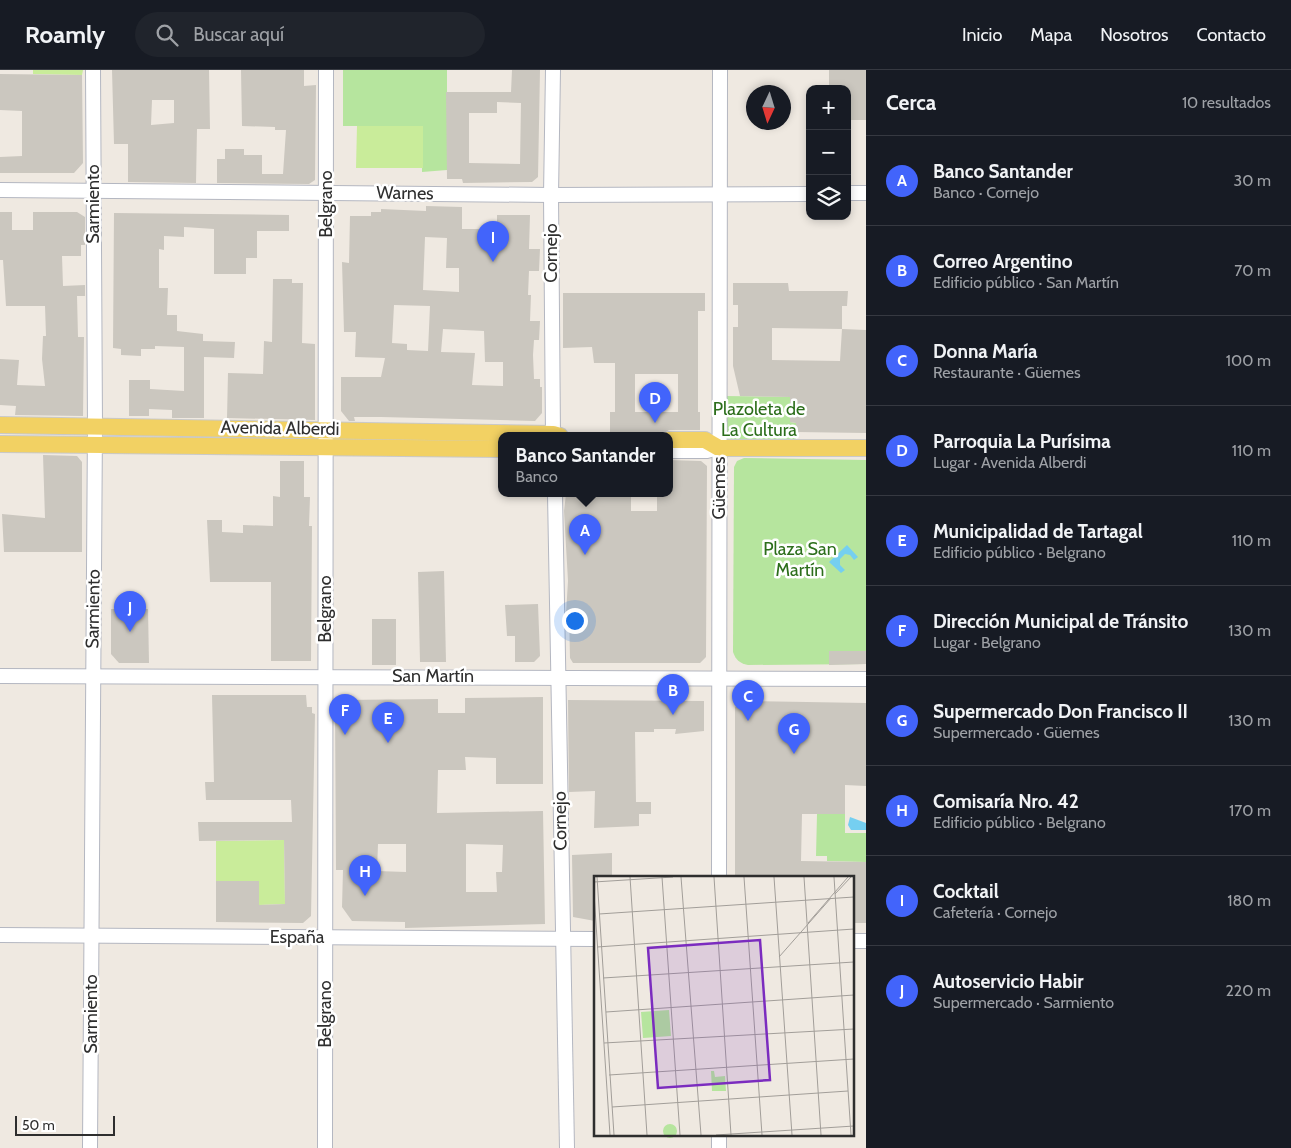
<!DOCTYPE html>
<html lang="es">
<head>
<meta charset="utf-8">
<style>
  :root { --surface:#171b24; --page:#20242c; --text:#f1f3f6; --muted:#9ea1a6; --line:#363941; --accent:#4264fb }
  body { margin:0; font-family:Cabin,sans-serif; background:var(--page); color:var(--text) }
  .controls { position:absolute; right:15px; top:15px; display:grid; overflow:hidden; border-radius:10px; box-shadow:0 2px 8px #0003 }
  .controls button { width:45px; height:45px; display:grid; place-items:center; padding:0; border:0; border-bottom:1px solid var(--line); background:var(--surface); color:var(--text); font:25px sans-serif }
  .compass { position:absolute; left:746px; top:15px; width:45px; height:45px; border-radius:50%; background:var(--surface); box-shadow:0 2px 8px #0003; rotate:184deg }
  .scale { position:absolute; left:15px; bottom:12px; width:100px; box-sizing:border-box; padding-left:5px; border:2px solid #2e2e2e; border-top:0; font-size:14px; line-height:18px; white-space:nowrap; color:#2e2e2e; -webkit-text-stroke:4px #fff; paint-order:stroke }
  .you { position:absolute; left:574px; top:550px; width:18px; height:18px; margin:-12px; border:4px solid #fff; border-radius:50%; background:#1a73e8; box-shadow:0 0 0 8px #1a73e833 }
  .badge { display:grid; place-items:center; width:32px; height:32px; border-radius:50%; background:var(--accent); color:#fff; font-size:16px; font-weight:700 }
  .pin { position:absolute; translate:-50% -41px; filter:drop-shadow(0 1px 2px #0008) }
  .pin::after { content:''; position:absolute; top:26px; width:18px; height:15px; background:inherit; clip-path:polygon(0 0,100% 0,50% 100%) }
  .popup { position:absolute; left:498px; top:362px; width:175px; height:65px; box-sizing:border-box; display:grid; place-content:center; border-radius:10px; background:var(--surface); filter:drop-shadow(0 1px 4px #0005); font-size:16px; white-space:nowrap; color:var(--muted) }
  .popup b { font-size:19px; color:var(--text) }
  .popup::after { content:''; position:absolute; left:50%; top:100%; margin-left:-10px; border:10px solid transparent; border-top-color:var(--surface) }
  .list { margin:0; padding:0; list-style:none }
  h2 { display:flex; justify-content:space-between; align-items:center; height:65px; margin:0; padding:0 20px; font-size:21px }
  h2 small { font-size:16px; font-weight:400; color:var(--muted) }
  .list li { display:grid; grid-template-columns:32px 1fr auto; gap:15px; align-items:center; box-sizing:border-box; height:90px; padding:0 20px; border-top:1px solid var(--line) }
  .list b { display:block; font-size:19px; white-space:nowrap }
  .list p { margin:0; font-size:16px; white-space:nowrap; color:var(--muted) }
  .list em { font-size:16px; font-style:normal; color:var(--muted) }
  .icon { flex:none; width:28px; height:28px; fill:none; stroke:currentColor; stroke-width:2; stroke-linecap:round; stroke-linejoin:round }
  .map { position:relative; flex:none; width:866px; height:1078px; overflow:hidden }
  header { display:flex; align-items:center; gap:30px; box-sizing:border-box; height:70px; padding:0 25px; background:var(--surface); border-bottom:1px solid var(--line) }
  header strong { font-size:24px }
  nav { display:flex; gap:28px; margin-inline-start:auto; font-size:18px }
  .search { width:350px; height:45px; background:var(--page); display:flex; align-items:center; gap:12px; box-sizing:border-box; padding:0 18px; border-radius:28px; color:var(--muted); font-size:19px }
  main { display:flex }
  aside { flex:1; background:var(--surface) }
  .map>svg:first-child { display:block }
  .green { fill:#b6e59e }
  .pitch { fill:#c9ec9a }
  .water { fill:#75cff0 }
  .building { fill:#cbc7bf; fill-rule:evenodd }
  .lines { fill:none; stroke-linecap:round; stroke-linejoin:round }
  .minor-casing { stroke:#b4b7c1; stroke-width:16 }
  .major-casing { stroke:#c9c9c9; stroke-width:18 }
  .minor { stroke:#fff; stroke-width:14 }
  .major { stroke:#f2d163; stroke-width:16 }
  .labels { text-anchor:middle; stroke-width:5; stroke-linejoin:round; paint-order:stroke }
  .street-label { font-size:18px; fill:#2e2e2e; stroke:#fff }
  .park-label { font-size:18px; fill:#2c6e1b; stroke:#fff }
  .inset-road { fill:none; stroke:#a29e99; stroke-width:1 }
  .view { fill:#7b2cbf; fill-opacity:0.15; stroke:#7b2cbf; stroke-width:2.5 }
  .inset-edge { fill:none; stroke:#2e2e2e; stroke-width:2.5 }
</style>
</head>
<body>
<header>
<strong>Roamly</strong>
<div class="search"><svg class="icon" aria-label="search" viewBox="0 0 24 24"><circle cx="10" cy="10" r="6"/><path d="M15 15l6 6"/></svg>Buscar aquí</div>
<nav><a>Inicio</a><a>Mapa</a><a>Nosotros</a><a>Contacto</a></nav>
</header>
<main>
<div class="map">
<svg width="866" height="1078" viewBox="0 0 866 1078">
  <rect width="100%" height="100%" fill="#efe9e1"/>
  <!-- green -->
  <g class="green">
    <path d="M 343,0 L 447,0 L 447,100 L 422,102 L 422,56 L 343,56 Z"/>
    <path d="M 723,326 L 790,327 L 790,352 L 796,353 L 796,372 L 725,369 Z"/>
    <path d="M 744,388 L 866,390 L 866,594 L 748,595 C 739,593 736,590 733,582 L 734,397 L 737,391 Z"/>
    <path d="M 817,744 L 845,744 L 845,763 L 866,763 L 866,792 L 827,791 L 827,786 L 816,786 Z"/>
  </g>
  <!-- pitch -->
  <g class="pitch">
    <path d="M 33,0 L 83,0 L 82,5 L 33,4 Z"/>
    <path d="M 357,56 L 423,56 L 423,98 L 356,98 Z"/>
    <path d="M 284,770 L 285,834 L 259,835 L 259,811 L 216,811 L 216,771 Z"/>
  </g>
  <!-- water -->
  <g class="water">
    <path d="M 847,475 L 858,487 L 854,490 L 850,485 L 845,484 L 840,489 L 840,495 L 845,500 L 841,503 L 829,492 Z"/>
    <path d="M 850,747 L 866,753 L 866,760 L 851,760 L 848,755 Z"/>
  </g>
  <!-- building -->
  <g class="building">
    <path d="M 112,0 L 209,0 L 210,59 L 197,59 L 196,113 L 128,112 L 128,74 L 114,74 ZM 152,30 L 174,30 L 174,53 L 151,55 Z"/>
    <path d="M 241,0 L 304,0 L 304,16 L 316,15 L 315,110 L 309,114 L 217,113 L 217,89 L 225,89 L 225,79 L 244,79 L 244,85 L 262,85 L 262,104 L 283,104 L 286,60 L 275,60 L 275,57 L 242,56 Z"/>
    <path d="M 512,0 L 540,0 L 538,107 L 532,112 L 463,113 L 462,109 L 447,109 L 446,22 L 511,22 ZM 497,32 L 521,33 L 520,94 L 469,93 L 469,43 L 497,43 Z"/>
    <path d="M 829,0 L 866,0 L 866,50 L 847,50 L 847,19 L 829,19 Z"/>
    <path d="M 0,4 L 82,5 L 83,93 L 74,103 L 0,103 L 0,87 L 22,86 L 22,41 L 0,40 Z"/>
    <path d="M 426,136 L 462,137 L 462,159 L 497,159 L 497,145 L 530,145 L 529,179 L 540,179 L 539,201 L 529,201 L 528,225 L 531,225 L 530,251 L 540,251 L 539,270 L 534,270 L 533,285 L 534,309 L 540,309 L 540,317 L 542,317 L 542,343 L 535,351 L 381,347 L 354,347 L 355,351 L 349,351 L 341,341 L 341,307 L 381,307 L 385,288 L 355,287 L 356,262 L 344,262 L 342,192 L 349,193 L 350,146 L 371,146 L 371,142 L 381,142 L 381,139 L 426,141 ZM 425,167 L 447,168 L 446,198 L 459,198 L 459,222 L 423,220 ZM 394,235 L 430,236 L 428,281 L 407,280 L 407,274 L 392,273 ZM 443,259 L 484,261 L 485,292 L 503,292 L 503,316 L 472,315 L 475,283 L 441,282 Z"/>
    <path d="M 0,142 L 12,142 L 12,160 L 33,160 L 33,142 L 77,142 L 85,147 L 85,175 L 81,175 L 81,186 L 62,186 L 63,216 L 85,215 L 85,226 L 77,226 L 78,267 L 84,267 L 83,346 L 15,345 L 16,336 L 0,335 L 0,289 L 19,290 L 17,315 L 45,316 L 42,289 L 43,266 L 46,266 L 45,236 L 6,236 L 3,190 L 0,190 Z"/>
    <path d="M 114,143 L 289,145 L 289,161 L 257,161 L 257,188 L 246,188 L 246,204 L 214,204 L 214,159 L 184,157 L 184,167 L 164,166 L 164,180 L 159,179 L 159,218 L 168,218 L 167,245 L 177,245 L 177,261 L 203,264 L 203,271 L 235,272 L 234,288 L 204,287 L 204,348 L 172,348 L 172,340 L 149,339 L 149,346 L 129,346 L 129,310 L 150,310 L 150,319 L 184,321 L 184,277 L 155,276 L 155,279 L 141,279 L 141,286 L 121,285 L 121,279 L 113,278 Z"/>
    <path d="M 273,209 L 292,209 L 292,213 L 303,213 L 302,273 L 315,274 L 315,350 L 227,348 L 228,303 L 263,304 L 264,271 L 272,272 Z"/>
    <path d="M 733,213 L 788,213 L 789,221 L 848,221 L 847,236 L 842,236 L 842,259 L 866,260 L 866,363 L 796,362 L 796,353 L 790,352 L 790,327 L 740,326 L 733,296 L 733,257 L 738,257 L 738,235 L 733,235 ZM 772,258 L 842,259 L 840,291 L 772,290 Z"/>
    <path d="M 563,223 L 705,223 L 705,241 L 698,241 L 698,342 L 700,342 L 700,360 L 669,360 L 661,365 L 610,364 L 610,342 L 615,342 L 615,293 L 594,293 L 592,277 L 563,278 ZM 635,304 L 678,304 L 678,342 L 635,342 Z"/>
    <path d="M 43,385 L 77,386 L 82,392 L 82,482 L 4,482 L 2,444 L 45,448 Z"/>
    <path d="M 669,390 L 701,391 L 707,396 L 706,587 L 700,593 L 573,593 L 570,588 L 569,544 L 566,544 L 568,511 L 564,441 L 566,424 L 631,424 L 631,441 L 657,441 L 657,424 L 669,424 Z"/>
    <path d="M 280,391 L 304,391 L 304,427 L 310,427 L 309,456 L 312,456 L 311,591 L 271,591 L 271,512 L 210,512 L 207,450 L 222,450 L 222,462 L 243,463 L 243,455 L 273,456 L 273,426 L 280,427 Z"/>
    <path d="M 444,501 L 446,592 L 420,592 L 418,502 Z"/>
    <path d="M 538,534 L 540,586 L 534,592 L 515,592 L 515,566 L 507,566 L 505,535 Z"/>
    <path d="M 111,539 L 148,539 L 149,593 L 119,593 L 111,584 Z"/>
    <rect x="372" y="549" width="24" height="46"/>
    <path d="M 829,581 L 866,581 L 866,594 L 829,595 Z"/>
    <path d="M 212,625 L 306,625 L 307,637 L 312,637 L 312,643 L 315,644 L 311,846 L 303,853 L 216,852 L 216,811 L 259,811 L 259,835 L 285,834 L 284,770 L 199,771 L 198,752 L 292,752 L 291,730 L 206,730 L 205,712 L 214,712 Z"/>
    <path d="M 543,627 L 543,714 L 496,714 L 496,688 L 465,687 L 466,700 L 438,700 L 437,743 L 543,741 L 545,854 L 405,858 L 405,852 L 352,851 L 342,837 L 343,800 L 336,800 L 335,635 L 340,630 L 438,629 L 438,643 L 465,643 L 465,628 ZM 378,774 L 406,774 L 406,802 L 377,801 ZM 466,774 L 503,775 L 502,802 L 496,802 L 497,822 L 466,822 Z"/>
    <path d="M 568,630 L 704,631 L 704,661 L 675,664 L 676,659 L 654,659 L 654,662 L 635,662 L 636,732 L 651,732 L 651,744 L 639,744 L 639,756 L 594,758 L 595,721 L 569,722 Z"/>
    <path d="M 742,631 L 866,633 L 866,716 L 845,715 L 845,744 L 802,744 L 801,791 L 866,792 L 866,853 L 852,853 L 852,807 L 735,807 L 735,637 Z"/>
    <path d="M 612,783 L 612,805 L 610,807 L 595,807 L 595,851 L 573,847 L 572,785 Z"/>
  </g>
  <g class="lines">
    <!-- minor casing -->
    <g class="minor-casing">
      <g id="minor">
        <path d="M 553,0 L 551,125 L 553,366"/>
        <path d="M 0,120 L 551,125 L 810,124"/>
        <path d="M 847,123 L 866,123"/>
        <path d="M 669,381 L 707,381 L 719,378"/>
        <path d="M 555,424 L 567,1078"/>
        <path d="M 0,606 L 866,609"/>
        <path d="M 719,807 L 720,0"/>
        <path d="M 0,865 L 595,869"/>
        <path d="M 852,871 L 866,871"/>
        <path d="M 90,1078 L 95,355 L 93,0"/>
        <path d="M 325,1078 L 326,0"/>
        <path d="M 719,1078 L 719,1064"/>
      </g>
    </g>
    <!-- major casing -->
    <g class="major-casing">
      <g id="major">
        <path d="M 0,355 L 553,364 L 560,366"/>
        <path d="M 669,370 L 705,370 L 719,378 L 866,378"/>
        <path d="M 0,374 L 501,379"/>
      </g>
    </g>
    <!-- minor -->
    <use href="#minor" class="minor"/>
    <!-- major -->
    <use href="#major" class="major"/>
  </g>
  <g class="labels">
    <!-- street labels -->
    <g class="street-label">
      <text transform="translate(405 123) rotate(1)" y="6">Warnes</text>
      <text transform="translate(93 134) rotate(-90)" y="6">Sarmiento</text>
      <text transform="translate(326 134) rotate(-90)" y="6">Belgrano</text>
      <text transform="translate(551 183) rotate(-90)" y="6">Cornejo</text>
      <text transform="translate(280 358) rotate(1)" y="6">Avenida Alberdi</text>
      <text transform="translate(719 418) rotate(-90)" y="6">Güemes</text>
      <text transform="translate(93 539) rotate(-89)" y="6">Sarmiento</text>
      <text transform="translate(325 539) rotate(-90)" y="6">Belgrano</text>
      <text x="433" y="612">San Martín</text>
      <text transform="translate(560 751) rotate(-91)" y="6">Cornejo</text>
      <text x="297" y="873">España</text>
      <text transform="translate(91 944) rotate(-90)" y="6">Sarmiento</text>
      <text transform="translate(325 944) rotate(-90)" y="6">Belgrano</text>
    </g>
    <!-- park labels -->
    <g class="park-label">
      <text x="759" y="345">Plazoleta de<tspan x="759" dy="21">La Cultura</tspan></text>
      <text x="800" y="485">Plaza San<tspan x="800" dy="21">Martín</tspan></text>
    </g>
  </g>
  <!-- overview -->
  <g transform="translate(594 806)">
    <rect width="260" height="260" fill="#efe9e1"/>
    <path d="M 75,134 L 77,160 L 49,162 L 47,136 ZM 117,195 L 120,195 L 121,201 L 131,200 L 132,215 L 118,215 ZM69 255a7 7 0 1 1 14 0a7 7 0 1 1-14 0Z" fill="#b6e59e"/>
    <path class="inset-road" d="M 3,1 L 20,259M 36,1 L 53,259M 68,1 L 86,259M 87,1 L 107,259M 120,1 L 137,259M 150,1 L 168,259M 180,1 L 198,259M 210,1 L 227,259M 240,1 L 257,259M 0,6 L 79,1M 0,17 L 16,259M 241,18 L 257,1M 5,38 L 260,21M 214,47 L 254,1M 3,71 L 260,53M 185,81 L 237,22M 9,102 L 260,86M 12,136 L 260,119M 10,167 L 260,153M 15,199 L 260,183M 18,231 L 254,215M 122,259 L 260,250"/>
    <path class="view" d="M 166,64 L 176,204 L 64,212 L 54,72 Z"/>
    <rect width="260" height="260" class="inset-edge"/>
  </g>
</svg>
<div class="controls">
<button>+</button>
<button>−</button>
<button><svg class="icon" aria-label="layers" viewBox="0 0 24 24"><path d="M12 4l9 5-9 5-9-5zM3 14l9 5 9-5"/></svg></button>
</div>
<svg class="compass" viewBox="-18 -18 36 36"><path d="M0-13l5 13h-10z" fill="#e53935"/><path d="M0 13l5-13h-10z" fill="#9ea1a6"/></svg>
<div class="scale">50 m</div>
<div class="you"></div>
<div class="pin badge" style="left:585px;top:485px">A</div>
<div class="popup"><b>Banco Santander</b>Banco</div>
<div class="pin badge" style="left:673px;top:645px">B</div>
<div class="pin badge" style="left:748px;top:651px">C</div>
<div class="pin badge" style="left:655px;top:353px">D</div>
<div class="pin badge" style="left:388px;top:673px">E</div>
<div class="pin badge" style="left:345px;top:665px">F</div>
<div class="pin badge" style="left:794px;top:684px">G</div>
<div class="pin badge" style="left:365px;top:826px">H</div>
<div class="pin badge" style="left:493px;top:192px">I</div>
<div class="pin badge" style="left:130px;top:562px">J</div>
</div>
<aside>
<h2>Cerca<small>10 resultados</small></h2>
<ul class="list">
<li><span class="badge">A</span><div><b>Banco Santander</b><p>Banco · Cornejo</p></div><em>30 m</em></li>
<li><span class="badge">B</span><div><b>Correo Argentino</b><p>Edificio público · San Martín</p></div><em>70 m</em></li>
<li><span class="badge">C</span><div><b>Donna María</b><p>Restaurante · Güemes</p></div><em>100 m</em></li>
<li><span class="badge">D</span><div><b>Parroquia La Purísima</b><p>Lugar · Avenida Alberdi</p></div><em>110 m</em></li>
<li><span class="badge">E</span><div><b>Municipalidad de Tartagal</b><p>Edificio público · Belgrano</p></div><em>110 m</em></li>
<li><span class="badge">F</span><div><b>Dirección Municipal de Tránsito</b><p>Lugar · Belgrano</p></div><em>130 m</em></li>
<li><span class="badge">G</span><div><b>Supermercado Don Francisco II</b><p>Supermercado · Güemes</p></div><em>130 m</em></li>
<li><span class="badge">H</span><div><b>Comisaría Nro. 42</b><p>Edificio público · Belgrano</p></div><em>170 m</em></li>
<li><span class="badge">I</span><div><b>Cocktail</b><p>Cafetería · Cornejo</p></div><em>180 m</em></li>
<li><span class="badge">J</span><div><b>Autoservicio Habir</b><p>Supermercado · Sarmiento</p></div><em>220 m</em></li>
</ul>
</aside>
</main>
</body>
</html>
